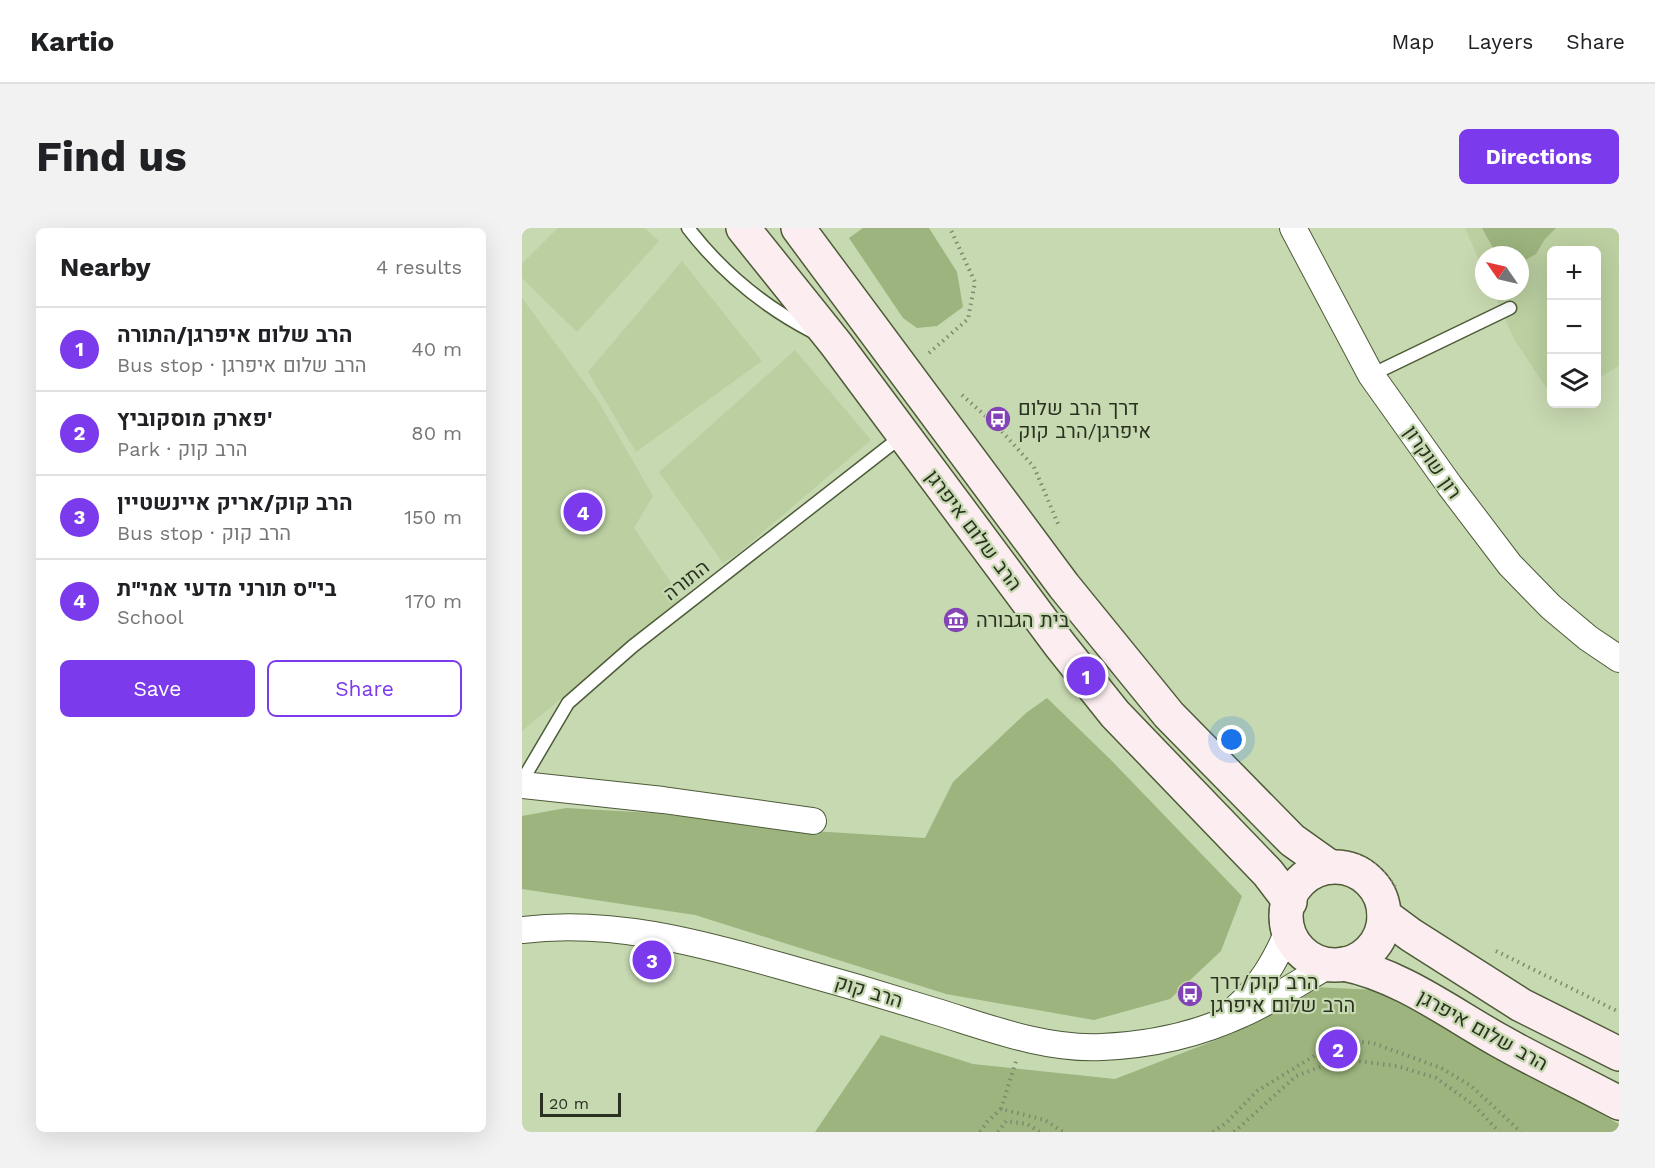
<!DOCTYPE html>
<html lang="en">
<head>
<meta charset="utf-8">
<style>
  :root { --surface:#fff; --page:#f2f2f2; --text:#202124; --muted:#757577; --line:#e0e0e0; --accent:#7c3aed }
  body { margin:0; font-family:"Work Sans",Heebo,sans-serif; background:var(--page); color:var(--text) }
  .controls { position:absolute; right:18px; top:18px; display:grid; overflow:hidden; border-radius:9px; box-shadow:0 6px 24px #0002 }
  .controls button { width:54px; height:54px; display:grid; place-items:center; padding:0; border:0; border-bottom:2px solid var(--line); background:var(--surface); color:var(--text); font:30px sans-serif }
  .compass { position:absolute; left:953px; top:18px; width:54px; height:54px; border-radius:50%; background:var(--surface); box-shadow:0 6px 24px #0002; rotate:304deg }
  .scale { position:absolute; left:18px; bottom:15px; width:81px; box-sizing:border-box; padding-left:6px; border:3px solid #2a3121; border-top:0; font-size:16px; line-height:21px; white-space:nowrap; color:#2a3121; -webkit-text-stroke:4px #c7d9b1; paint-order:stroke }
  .you { position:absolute; left:710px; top:512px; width:21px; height:21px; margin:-15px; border:4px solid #fff; border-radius:50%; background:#1a73e8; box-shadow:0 0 0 9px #1a73e833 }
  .badge { display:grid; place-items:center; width:39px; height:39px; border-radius:50%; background:var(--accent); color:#fff; font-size:20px; font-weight:700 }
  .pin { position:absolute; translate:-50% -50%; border:3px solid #fff; box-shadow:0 2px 6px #0006 }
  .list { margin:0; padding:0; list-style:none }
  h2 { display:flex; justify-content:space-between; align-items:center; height:78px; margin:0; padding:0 24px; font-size:26px }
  h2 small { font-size:20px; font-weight:400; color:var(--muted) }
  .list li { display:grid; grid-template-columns:39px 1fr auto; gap:18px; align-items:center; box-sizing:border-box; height:84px; padding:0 24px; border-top:2px solid var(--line) }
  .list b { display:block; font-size:22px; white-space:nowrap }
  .list p { margin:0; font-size:20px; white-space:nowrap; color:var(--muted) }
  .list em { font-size:20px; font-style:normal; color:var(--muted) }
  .actions { display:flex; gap:12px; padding:18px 24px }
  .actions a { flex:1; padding:14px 0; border:2px solid var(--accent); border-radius:9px; text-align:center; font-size:21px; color:var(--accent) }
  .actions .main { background:var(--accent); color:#fff }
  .icon { flex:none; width:33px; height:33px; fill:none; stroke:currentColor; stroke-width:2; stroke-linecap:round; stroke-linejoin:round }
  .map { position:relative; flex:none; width:1097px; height:904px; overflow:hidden; border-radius:9px }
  header { display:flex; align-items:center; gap:36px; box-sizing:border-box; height:84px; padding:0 30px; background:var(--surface); border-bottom:2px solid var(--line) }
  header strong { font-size:28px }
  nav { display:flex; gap:33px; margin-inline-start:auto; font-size:21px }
  .intro { display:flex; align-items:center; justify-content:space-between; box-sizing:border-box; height:144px; padding:0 36px }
  h1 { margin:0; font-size:42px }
  .button { padding:15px 27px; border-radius:9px; background:var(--accent); color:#fff; font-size:21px; font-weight:700 }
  main { display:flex; gap:36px; padding:0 36px }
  aside { flex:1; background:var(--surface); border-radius:9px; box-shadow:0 6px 24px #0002 }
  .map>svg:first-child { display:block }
  .built { fill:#bbcfa1 }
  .green { fill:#9db47e }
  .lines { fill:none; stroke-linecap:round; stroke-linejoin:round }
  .service-casing { stroke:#4d5b38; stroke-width:15 }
  .minor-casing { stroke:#4d5b38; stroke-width:28 }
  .secondary-casing { stroke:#4d5b38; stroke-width:36 }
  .path { stroke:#7d8a6d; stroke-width:4; stroke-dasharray:1.5 4.5; stroke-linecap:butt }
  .service { stroke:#fff; stroke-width:12 }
  .minor { stroke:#fff; stroke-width:26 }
  .secondary { stroke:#fceef0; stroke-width:33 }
  .labels { text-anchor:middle; stroke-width:4.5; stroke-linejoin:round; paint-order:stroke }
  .poi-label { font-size:20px; fill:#2a3121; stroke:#c7d9b1; text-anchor:start }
  .street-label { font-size:20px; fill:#2a3121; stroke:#c7d9b1 }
</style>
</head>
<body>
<header>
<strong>Kartio</strong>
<nav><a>Map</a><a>Layers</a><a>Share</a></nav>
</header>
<div class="intro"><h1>Find us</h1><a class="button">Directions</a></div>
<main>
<aside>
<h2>Nearby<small>4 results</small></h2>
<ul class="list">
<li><span class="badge">1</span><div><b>הרב שלום איפרגן/התורה</b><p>Bus stop · הרב שלום איפרגן</p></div><em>40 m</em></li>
<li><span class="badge">2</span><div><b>פארק מוסקוביץ'</b><p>Park · הרב קוק</p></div><em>80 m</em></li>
<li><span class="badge">3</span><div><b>הרב קוק/אריק איינשטיין</b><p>Bus stop · הרב קוק</p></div><em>150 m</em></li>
<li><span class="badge">4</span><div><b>בי&quot;ס תורני מדעי אמי&quot;ת</b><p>School</p></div><em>170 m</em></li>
</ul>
<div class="actions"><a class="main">Save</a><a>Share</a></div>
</aside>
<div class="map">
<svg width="1097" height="904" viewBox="0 0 1097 904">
  <rect width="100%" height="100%" fill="#c7d9b1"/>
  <!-- built -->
  <g class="built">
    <path d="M 36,0 L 123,0 L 137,13 L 55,104 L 0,50 L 0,36 Z"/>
    <path d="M 943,0 L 1097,0 L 1097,138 L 1075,151 L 1074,22 L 1030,22 L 1029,167 L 992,111 L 971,63 L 998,63 L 998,27 L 962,27 L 962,44 Z"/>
    <path d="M 160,33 L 240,133 L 114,224 L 66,144 Z"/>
    <path d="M 0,70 L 76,173 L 131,268 L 112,300 L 160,371 L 0,503 Z"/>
    <path d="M 273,122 L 349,212 L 214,327 L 201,335 L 137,244 Z"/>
  </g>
  <!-- green -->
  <g class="green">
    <path d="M 341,0 L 407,0 L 435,44 L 441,79 L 415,98 L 395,100 L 381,90 L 327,10 Z"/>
    <path d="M 960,0 L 1034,0 L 1023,11 L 1014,26 L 998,35 L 998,27 L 975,27 Z"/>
    <path d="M 525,470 L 588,531 L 720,668 L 699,723 L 648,771 L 572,792 L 424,766 L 173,687 L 0,661 L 0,588 L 44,580 L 131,585 L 290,603 L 403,610 L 431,554 L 504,485 Z"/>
    <path d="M 791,759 L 856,762 L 1097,896 L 1097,904 L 293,904 L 359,807 L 451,836 L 593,851 L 712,805 Z"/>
  </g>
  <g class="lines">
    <!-- service casing -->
    <g class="service-casing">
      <g id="service">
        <path d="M 166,0 C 199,43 243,79 291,104"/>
        <path d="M 849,147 L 988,80"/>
        <path d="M 0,553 L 46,475 L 111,418 L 380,208"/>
      </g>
    </g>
    <!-- minor casing -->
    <g class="minor-casing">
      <g id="minor">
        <path d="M 771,0 L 849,147 L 928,258 L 988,337 L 1029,379 L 1066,410 L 1097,431"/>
        <path d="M 0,557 L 141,572 L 291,593"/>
        <path d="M 0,702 C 88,691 175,714 259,738 C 310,752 361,767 412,783 C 465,799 523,822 580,819 C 627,817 677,806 720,786 C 750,773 779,753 807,737"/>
        <path d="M 713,781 C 738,759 753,734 766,703"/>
      </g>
    </g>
    <!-- secondary casing -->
    <g class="secondary-casing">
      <g id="secondary">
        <path d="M 221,0 L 314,116 L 538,417 L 593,486 L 746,645 L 768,674"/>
        <path d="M 276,0 L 542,358 L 647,487 L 770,612 L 808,639"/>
        <circle cx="813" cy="688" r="49"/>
        <path d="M 862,687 L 889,707 L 999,777 L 1097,826"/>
        <path d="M 822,736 C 878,747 928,785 978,813 C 1017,835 1058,854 1097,875"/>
      </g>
    </g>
    <!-- path -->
    <g class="path">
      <path d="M 407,125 L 446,91 L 453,54 L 428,0"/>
      <path d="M 440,167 L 475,198 L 512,239 L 537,298"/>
      <path d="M 836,628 C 853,635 862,644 873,659"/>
      <path d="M 974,723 L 1097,784"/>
      <path d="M 479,881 L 494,833"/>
      <path d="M 458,904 L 465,894 L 479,881 L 523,892 L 541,904"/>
      <path d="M 476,904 L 484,893 L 505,896 L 518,904"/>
      <path d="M 691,904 L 704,895 L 735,863 L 818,812 L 851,815 L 919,840 L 948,857 L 999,904"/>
      <path d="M 712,904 L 774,848 L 819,831 L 875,838 L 914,850 L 952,877 L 977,904"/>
    </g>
    <!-- service -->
    <use href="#service" class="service"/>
    <!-- minor -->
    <use href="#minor" class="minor"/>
    <!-- secondary -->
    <use href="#secondary" class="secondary"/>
  </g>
  <!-- icons -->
  <defs>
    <g id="bus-disc" transform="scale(1.35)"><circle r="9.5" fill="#8442b7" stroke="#c7d9b1"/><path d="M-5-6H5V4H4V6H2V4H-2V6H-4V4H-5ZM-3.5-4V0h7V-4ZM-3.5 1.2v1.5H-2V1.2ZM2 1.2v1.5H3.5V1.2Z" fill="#fff"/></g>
    <g id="museum-disc" transform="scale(1.35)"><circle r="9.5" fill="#8442b7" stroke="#c7d9b1"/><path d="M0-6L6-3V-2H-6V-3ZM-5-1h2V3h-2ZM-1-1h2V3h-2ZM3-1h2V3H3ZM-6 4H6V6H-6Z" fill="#fff"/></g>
  </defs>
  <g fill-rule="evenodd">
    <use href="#bus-disc" x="476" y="191"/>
    <use href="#museum-disc" x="434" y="392"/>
    <use href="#bus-disc" x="668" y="766"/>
  </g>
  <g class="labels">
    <!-- poi labels -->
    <g class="poi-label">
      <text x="496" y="187">דרך הרב שלום<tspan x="496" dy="23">איפרגן/הרב קוק</tspan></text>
      <text x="454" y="399">בית הגבורה</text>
      <text x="688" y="761">הרב קוק/דרך<tspan x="688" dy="23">הרב שלום איפרגן</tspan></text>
    </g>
    <!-- street labels -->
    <g class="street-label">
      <text transform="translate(911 234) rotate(55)" y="7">רון שוקרון</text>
      <text transform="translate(452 302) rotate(53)" y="7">הרב שלום איפרגן</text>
      <text transform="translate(164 352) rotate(-38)" y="7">התורה</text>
      <text transform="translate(347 763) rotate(17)" y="7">הרב קוק</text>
      <text transform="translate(961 802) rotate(29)" y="7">הרב שלום איפרגן</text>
    </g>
  </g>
</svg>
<div class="controls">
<button>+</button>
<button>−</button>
<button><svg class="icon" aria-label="layers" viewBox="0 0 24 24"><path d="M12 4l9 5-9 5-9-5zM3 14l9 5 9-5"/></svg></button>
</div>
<svg class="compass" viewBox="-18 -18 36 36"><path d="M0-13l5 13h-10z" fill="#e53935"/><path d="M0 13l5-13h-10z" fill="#757577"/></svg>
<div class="scale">20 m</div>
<div class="you"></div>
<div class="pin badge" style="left:564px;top:448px">1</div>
<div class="pin badge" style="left:816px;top:821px">2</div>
<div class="pin badge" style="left:130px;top:732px">3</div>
<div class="pin badge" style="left:61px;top:284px">4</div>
</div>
</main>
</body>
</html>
